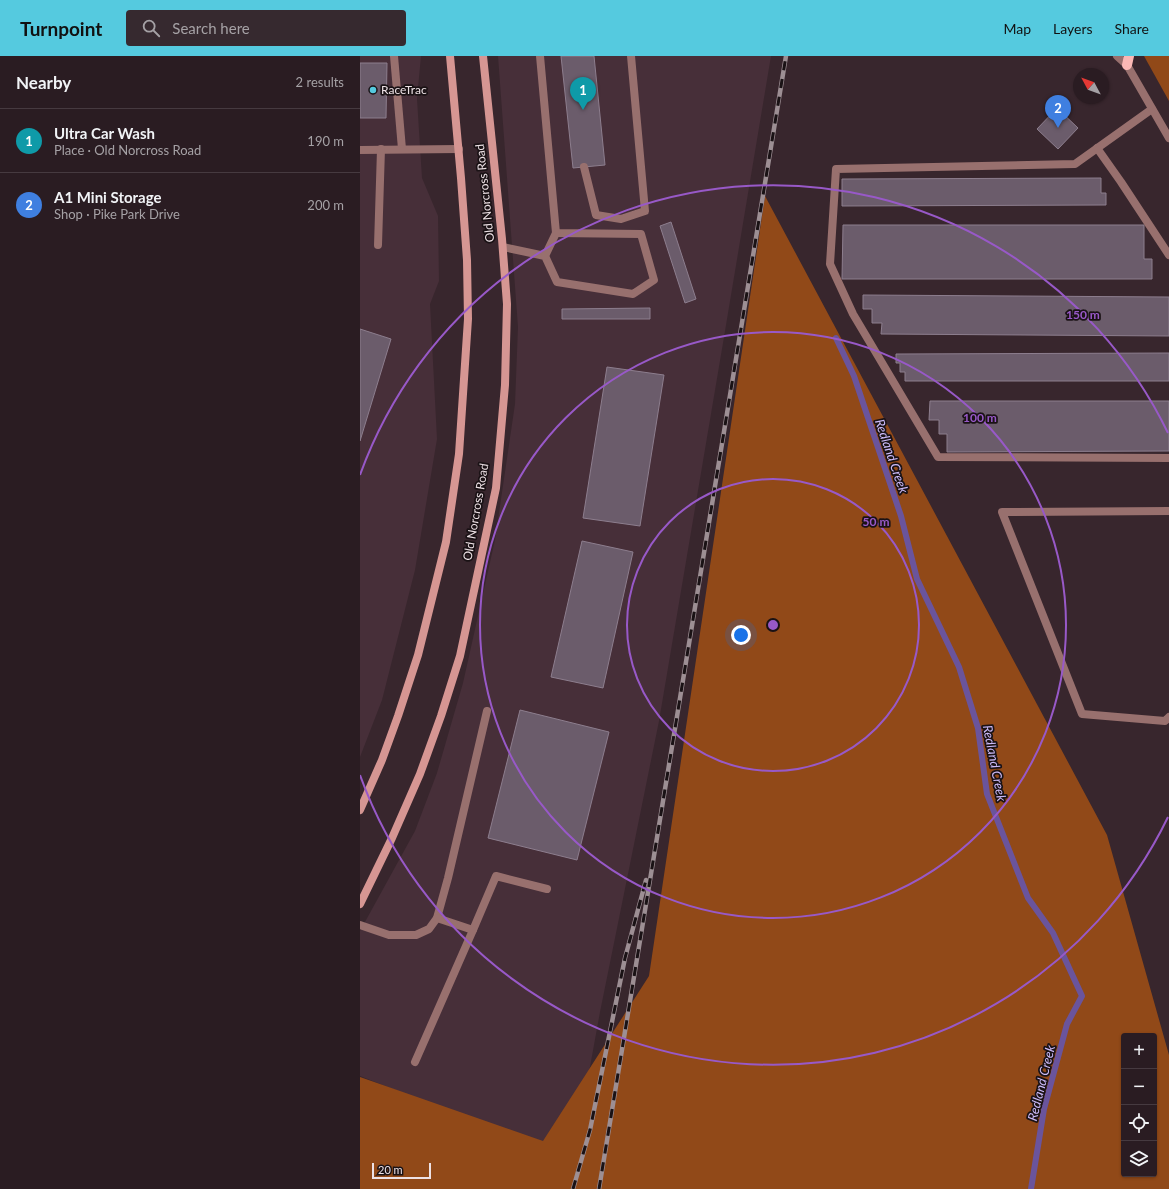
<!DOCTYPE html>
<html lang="en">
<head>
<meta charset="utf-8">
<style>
  :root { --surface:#2a1c22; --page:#36292f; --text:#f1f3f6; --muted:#a5a1a5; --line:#463a40; --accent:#55cadf }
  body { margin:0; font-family:Lato,sans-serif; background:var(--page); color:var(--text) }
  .controls { position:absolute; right:12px; bottom:12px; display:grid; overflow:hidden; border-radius:4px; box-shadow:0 1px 3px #0004 }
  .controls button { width:36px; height:36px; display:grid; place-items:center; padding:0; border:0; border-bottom:1px solid var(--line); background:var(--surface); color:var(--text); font:20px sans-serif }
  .compass { position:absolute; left:713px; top:12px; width:36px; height:36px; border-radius:50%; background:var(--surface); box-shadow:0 1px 3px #0004; rotate:311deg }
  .scale { position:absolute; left:12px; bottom:10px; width:59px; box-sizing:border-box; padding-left:4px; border:2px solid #ede1e5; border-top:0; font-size:11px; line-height:14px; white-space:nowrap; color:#ede1e5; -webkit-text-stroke:3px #1a1215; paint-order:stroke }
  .you { position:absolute; left:381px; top:579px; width:14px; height:14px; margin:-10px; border:3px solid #fff; border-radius:50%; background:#1a73e8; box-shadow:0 0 0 6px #1a73e833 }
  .badge { display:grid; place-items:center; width:26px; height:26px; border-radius:50%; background:var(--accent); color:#fff; font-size:13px; font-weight:700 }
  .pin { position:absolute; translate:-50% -33px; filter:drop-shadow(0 1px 2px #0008) }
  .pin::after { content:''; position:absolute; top:21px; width:14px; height:12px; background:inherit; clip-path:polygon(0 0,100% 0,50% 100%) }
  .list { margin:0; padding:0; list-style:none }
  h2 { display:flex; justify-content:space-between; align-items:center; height:52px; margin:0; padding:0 16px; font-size:17px }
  h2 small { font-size:13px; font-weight:400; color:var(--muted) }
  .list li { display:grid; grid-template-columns:26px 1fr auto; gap:12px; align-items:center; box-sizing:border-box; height:64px; padding:0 16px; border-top:1px solid var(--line) }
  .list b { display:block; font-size:15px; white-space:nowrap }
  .list p { margin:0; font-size:13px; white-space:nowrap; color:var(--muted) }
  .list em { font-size:13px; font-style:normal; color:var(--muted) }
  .icon { flex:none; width:22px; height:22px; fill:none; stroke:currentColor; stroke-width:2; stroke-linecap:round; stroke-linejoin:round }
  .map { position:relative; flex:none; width:809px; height:1133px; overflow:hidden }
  header { display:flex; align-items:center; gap:24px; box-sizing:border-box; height:56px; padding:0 20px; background:var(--accent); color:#111 }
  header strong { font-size:19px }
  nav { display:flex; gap:22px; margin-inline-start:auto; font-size:14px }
  .search { width:280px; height:36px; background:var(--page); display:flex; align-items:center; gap:10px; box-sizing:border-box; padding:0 14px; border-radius:4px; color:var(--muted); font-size:15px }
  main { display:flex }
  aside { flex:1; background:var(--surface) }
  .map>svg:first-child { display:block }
  .built { fill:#472f39 }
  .forest { fill:#914918; fill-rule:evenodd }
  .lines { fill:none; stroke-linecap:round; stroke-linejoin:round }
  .stream { stroke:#6a549c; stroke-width:6 }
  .building { fill:#6b5c6b; stroke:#8d7e8e }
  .service { stroke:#98706e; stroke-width:8 }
  .minor { stroke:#98706e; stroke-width:8 }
  .secondary { stroke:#d69693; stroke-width:8 }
  .primary { stroke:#fbb8b5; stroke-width:10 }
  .rail-casing { stroke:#9d8f94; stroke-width:4.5 }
  .rail { stroke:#1a1215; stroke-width:3; stroke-dasharray:9; stroke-linecap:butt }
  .ring { fill:none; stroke:#9859c8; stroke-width:2 }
  .poi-dot { fill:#55cadf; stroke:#1a1215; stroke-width:1.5 }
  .labels { text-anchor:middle; stroke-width:3.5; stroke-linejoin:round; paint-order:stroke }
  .poi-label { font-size:12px; fill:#ede1e5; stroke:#1a1215; text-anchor:start }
  .street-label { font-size:12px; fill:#ede1e5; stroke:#1a1215 }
  .water-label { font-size:13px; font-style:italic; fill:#ccbbf9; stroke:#1a1215 }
  .centre { fill:#9859c8; stroke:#1a1215; stroke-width:2 }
  .ring-label { font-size:12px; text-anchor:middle; font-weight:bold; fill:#9859c8; stroke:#1a1215; stroke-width:3.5; stroke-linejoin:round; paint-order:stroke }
</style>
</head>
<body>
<header>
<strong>Turnpoint</strong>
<div class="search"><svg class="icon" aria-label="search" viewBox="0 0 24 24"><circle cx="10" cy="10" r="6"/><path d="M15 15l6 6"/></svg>Search here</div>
<nav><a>Map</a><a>Layers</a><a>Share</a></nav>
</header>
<main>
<aside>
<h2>Nearby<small>2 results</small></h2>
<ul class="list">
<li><span class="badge" style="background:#0f9aa8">1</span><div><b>Ultra Car Wash</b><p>Place · Old Norcross Road</p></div><em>190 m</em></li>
<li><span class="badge" style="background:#3f7fe0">2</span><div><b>A1 Mini Storage</b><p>Shop · Pike Park Drive</p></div><em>200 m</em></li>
</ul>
</aside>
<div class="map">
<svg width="809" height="1133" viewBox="0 0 809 1133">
  <rect width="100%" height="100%" fill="#38262d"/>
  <!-- built -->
  <g class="built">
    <path d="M 0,0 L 61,0 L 57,43 L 62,122 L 78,160 L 79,225 L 70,248 L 77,383 L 55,514 L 22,644 L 0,701 Z"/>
    <path d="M 138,0 L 411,0 L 363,287 L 299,665 L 240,956 L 213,1104 L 0,1020 L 0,875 L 55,775 L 77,717 L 103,627 L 135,484 L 155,348 L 158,271 Z"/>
  </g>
  <!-- forest -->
  <g class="forest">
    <path d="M 784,0 L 809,0 L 809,45 Z"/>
    <path d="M 405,140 L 747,779 L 809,999 L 809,1133 L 0,1133 L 0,1021 L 183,1085 L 289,920 ZM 764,980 L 794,980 L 794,1118 L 764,1118 Z"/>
  </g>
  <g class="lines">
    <!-- stream -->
    <path class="stream" d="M 476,282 L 494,320 L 541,460 L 557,523 L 599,611 L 618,672 L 627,738 L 668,842 L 693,877 L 722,940 L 707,968 L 684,1053 L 671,1133"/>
  </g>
  <!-- building -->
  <g class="building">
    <path d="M 201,0 L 234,0 L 245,109 L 213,112 Z"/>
    <path d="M 0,7 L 27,7 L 26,62 L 0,62 Z"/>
    <path d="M 697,52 L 718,72 L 698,93 L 677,73 Z"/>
    <path d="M 741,122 L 741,137 L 746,137 L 746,149 L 482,150 L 482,123 Z"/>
    <path d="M 311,166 L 336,243 L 325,247 L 300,170 Z"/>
    <path d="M 483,169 L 784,169 L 784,203 L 792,203 L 792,223 L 482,223 Z"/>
    <path d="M 503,239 L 809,241 L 809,280 L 521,278 L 522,267 L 512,267 L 512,253 L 503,253 Z"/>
    <path d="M 290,252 L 290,263 L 202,263 L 202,253 Z"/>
    <path d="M 0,273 L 31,283 L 0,385 Z"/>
    <path d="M 809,297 L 809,325 L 545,325 L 545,316 L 540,316 L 540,307 L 536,307 L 536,298 Z"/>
    <path d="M 247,311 L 304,319 L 280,470 L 223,462 Z"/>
    <path d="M 570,345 L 809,345 L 809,395 L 587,396 L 587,378 L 579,378 L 579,364 L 569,364 Z"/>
    <path d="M 222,485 L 273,496 L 243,632 L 191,621 Z"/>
    <path d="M 160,654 L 249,676 L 217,804 L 128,782 Z"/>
  </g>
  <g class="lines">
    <!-- service -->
    <g class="service">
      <path d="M 34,0 L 42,93"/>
      <path d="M 792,53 L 715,108 L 476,113 L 470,208 L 493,258 L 578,401 L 809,402"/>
      <path d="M 737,92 L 761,126 L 809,199"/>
      <path d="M 0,94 L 99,93"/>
      <path d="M 224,111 L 236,159 L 261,163 L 285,155 L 271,0"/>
      <path d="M 18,189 L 21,93"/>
      <path d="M 143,191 L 185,200 L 197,226 L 273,238 L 294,224 L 281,178 L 196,177 L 180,0"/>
      <path d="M 185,200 L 196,177"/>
      <path d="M 809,455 L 642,456 L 722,658 L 805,665 L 809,661"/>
      <path d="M 0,869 L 29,879 L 56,879 L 69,873 L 77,862 L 88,822 L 127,655"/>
      <path d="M 113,874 L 136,820 L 187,833"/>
      <path d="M 55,1006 L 113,874 L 77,862"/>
    </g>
    <!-- minor -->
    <path class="minor" d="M 757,0 L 767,9 L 809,82"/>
    <!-- secondary -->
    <g class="secondary">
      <path d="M 0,754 L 22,704 L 38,660 L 58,599 L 86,486 L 99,398 L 108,263 L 107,204 L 101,122 L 90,0"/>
      <path d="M 0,848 L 32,782 L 60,718 L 81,660 L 100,600 L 136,432 L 145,329 L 147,248 L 142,183 L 123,0"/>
    </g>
    <!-- primary -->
    <path class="primary" d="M 767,9 L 769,0"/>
    <!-- rail casing -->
    <g class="rail-casing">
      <g id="rail">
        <path d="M 213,1133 L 230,1074 L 265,902 L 286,824"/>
        <path d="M 239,1133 L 426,0"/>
      </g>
    </g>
    <!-- rail -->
    <use href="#rail" class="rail"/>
  </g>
  <!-- distance rings -->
  <g class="ring">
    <circle cx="413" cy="569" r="146"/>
    <circle cx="413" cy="569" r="293"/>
    <path d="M808 761A439 439 0 0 1 0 719M0 419A439 439 0 0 1 808 377"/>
  </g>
  <!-- markers -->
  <circle class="poi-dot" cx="13" cy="34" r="4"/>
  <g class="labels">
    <!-- poi labels -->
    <g class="poi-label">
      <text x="21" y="38">RaceTrac</text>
    </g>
    <!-- street labels -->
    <g class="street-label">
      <text transform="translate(125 137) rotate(-96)" y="4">Old Norcross Road</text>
      <text transform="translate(116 456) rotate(-80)" y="4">Old Norcross Road</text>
    </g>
    <!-- water labels -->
    <g class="water-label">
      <text transform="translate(532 400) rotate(71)" y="5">Redland Creek</text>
      <text transform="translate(635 707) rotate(79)" y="5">Redland Creek</text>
      <text transform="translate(681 1027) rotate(-76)" y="5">Redland Creek</text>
    </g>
  </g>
  <circle cx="413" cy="569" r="6" class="centre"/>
  <g class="ring-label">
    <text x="723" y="263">150 m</text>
    <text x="620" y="366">100 m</text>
    <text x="516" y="470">50 m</text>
  </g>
</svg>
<div class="controls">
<button>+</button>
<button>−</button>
<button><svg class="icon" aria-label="locate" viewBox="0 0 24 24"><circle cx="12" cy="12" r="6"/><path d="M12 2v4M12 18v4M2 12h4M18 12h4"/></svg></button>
<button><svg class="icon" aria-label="layers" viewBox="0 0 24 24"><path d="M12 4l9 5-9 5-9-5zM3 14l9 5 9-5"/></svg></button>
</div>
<svg class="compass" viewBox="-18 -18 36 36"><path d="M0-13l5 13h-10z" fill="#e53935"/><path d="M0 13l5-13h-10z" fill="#a5a1a5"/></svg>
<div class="scale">20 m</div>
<div class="you"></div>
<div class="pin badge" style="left:223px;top:54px;background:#0f9aa8">1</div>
<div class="pin badge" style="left:698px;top:72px;background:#3f7fe0">2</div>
</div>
</main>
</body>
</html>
